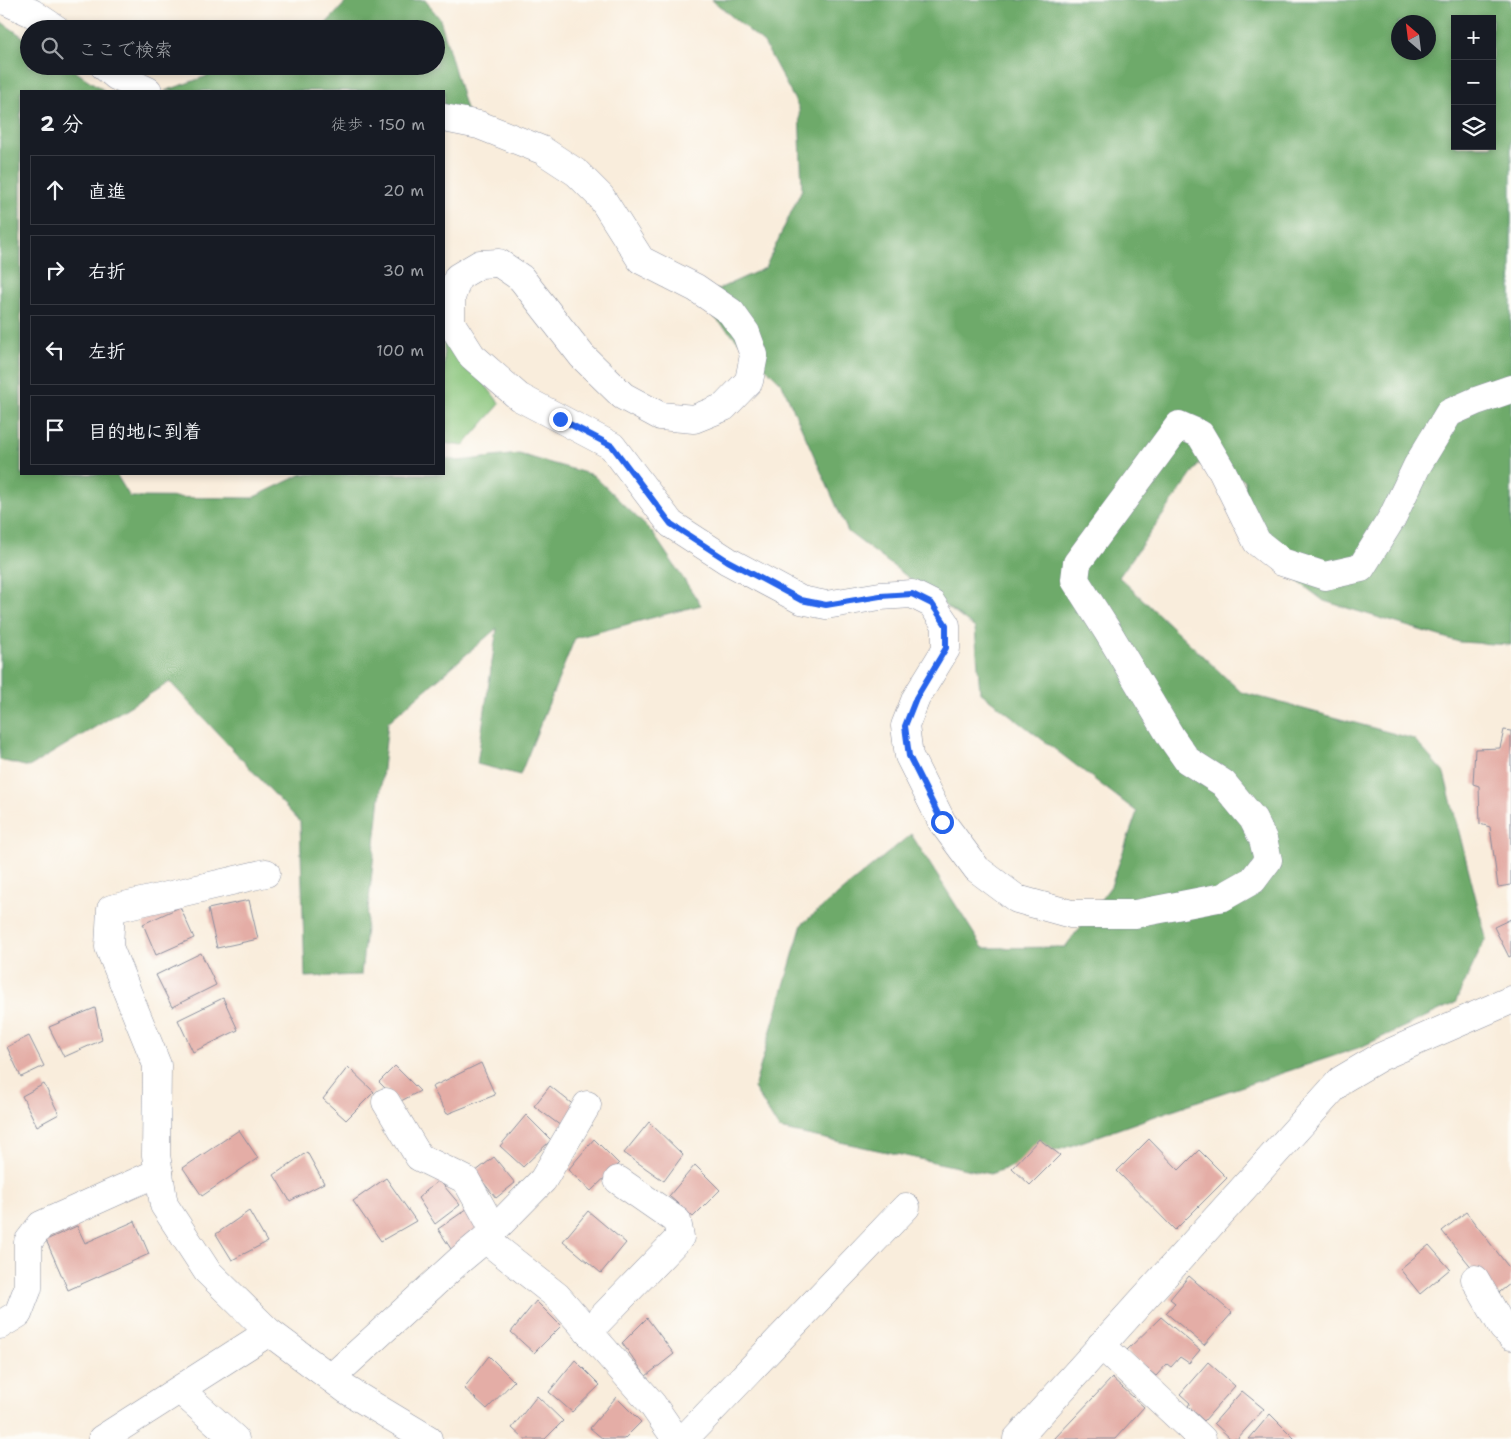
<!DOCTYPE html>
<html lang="ja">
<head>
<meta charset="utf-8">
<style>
  :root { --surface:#171b24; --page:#242831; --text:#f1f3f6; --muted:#9ea1a6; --line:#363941 }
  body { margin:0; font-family:"Shantell Sans","Klee One",sans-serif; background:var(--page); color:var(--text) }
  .controls { position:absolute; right:15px; top:15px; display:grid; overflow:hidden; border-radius:0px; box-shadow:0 2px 8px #0003 }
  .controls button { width:45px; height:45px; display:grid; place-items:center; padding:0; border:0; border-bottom:1px solid var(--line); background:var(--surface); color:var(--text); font:25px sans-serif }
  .compass { position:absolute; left:1391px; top:15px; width:45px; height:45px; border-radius:50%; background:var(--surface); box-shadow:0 2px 8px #0003; rotate:332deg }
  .stop { position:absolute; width:15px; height:15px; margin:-11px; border:4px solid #2563eb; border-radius:50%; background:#fff }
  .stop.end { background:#2563eb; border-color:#fff; box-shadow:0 1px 5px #0008 }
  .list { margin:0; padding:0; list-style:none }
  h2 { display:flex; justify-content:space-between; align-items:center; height:65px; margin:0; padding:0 20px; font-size:21px }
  h2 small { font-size:16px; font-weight:400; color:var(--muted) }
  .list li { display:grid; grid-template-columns:32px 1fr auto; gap:15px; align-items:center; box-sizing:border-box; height:70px; margin:0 10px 10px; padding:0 10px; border:1px solid var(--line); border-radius:0px }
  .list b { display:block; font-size:19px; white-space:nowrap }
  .list em { font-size:16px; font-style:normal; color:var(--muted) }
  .icon { flex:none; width:28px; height:28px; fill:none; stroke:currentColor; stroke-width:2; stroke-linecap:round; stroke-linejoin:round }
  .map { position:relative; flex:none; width:1511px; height:1439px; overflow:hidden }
  .search { position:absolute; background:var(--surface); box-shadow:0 2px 8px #0003; left:20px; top:20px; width:425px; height:55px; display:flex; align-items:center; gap:12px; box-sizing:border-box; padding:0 18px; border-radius:28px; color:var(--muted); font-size:19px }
  .panel { position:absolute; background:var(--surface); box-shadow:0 2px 8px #0003; left:20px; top:90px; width:425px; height:385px; border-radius:0px }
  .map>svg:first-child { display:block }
  .green { fill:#88c47a; stroke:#527a6c }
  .forest { fill:#6eaa6a; stroke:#446c64; fill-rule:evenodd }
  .building { fill:#e4ada6 }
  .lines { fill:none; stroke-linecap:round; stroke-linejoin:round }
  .minor-casing { stroke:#8a8e9d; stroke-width:29 }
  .minor { stroke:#fff; stroke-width:28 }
  .route { stroke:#2563eb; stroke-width:6 }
</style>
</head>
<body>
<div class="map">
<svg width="1511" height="1439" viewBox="0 0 1511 1439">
  <rect width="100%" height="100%" fill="#fdfcf7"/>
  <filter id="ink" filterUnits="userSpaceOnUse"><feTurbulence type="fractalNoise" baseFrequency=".02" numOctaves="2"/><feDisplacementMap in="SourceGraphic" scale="10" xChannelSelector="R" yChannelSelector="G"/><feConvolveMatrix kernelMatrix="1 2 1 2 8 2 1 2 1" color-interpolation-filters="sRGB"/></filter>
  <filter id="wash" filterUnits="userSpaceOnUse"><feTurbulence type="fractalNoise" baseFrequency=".0096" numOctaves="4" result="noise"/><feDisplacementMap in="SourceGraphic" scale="20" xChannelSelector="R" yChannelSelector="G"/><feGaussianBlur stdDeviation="1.12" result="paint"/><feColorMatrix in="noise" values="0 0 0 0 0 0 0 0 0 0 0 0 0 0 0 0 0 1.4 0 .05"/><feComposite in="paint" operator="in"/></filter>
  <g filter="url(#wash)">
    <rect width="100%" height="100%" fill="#f9eddc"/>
    <!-- green -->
    <path class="green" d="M 444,330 L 500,404 L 463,446 L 444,443 Z"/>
    <!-- forest -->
    <g class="forest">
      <path d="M 348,0 L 425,0 L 440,19 L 470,123 L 444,123 L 444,91 L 165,91 L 235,66 L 436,66 L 436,29 L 321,29 Z"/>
      <path d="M 712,0 L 1511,0 L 1511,645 L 1459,642 L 1324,601 L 1244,541 L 1245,480 L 1199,464 L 1119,577 L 1241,692 L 1414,739 L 1444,773 L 1486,938 L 1455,1003 L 1361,1047 L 1201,1100 L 990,1174 L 779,1129 L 754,1088 L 802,924 L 911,834 L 983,948 L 1065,947 L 1111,886 L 1137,812 L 980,692 L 975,628 L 848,532 L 782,384 L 696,299 L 765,268 L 802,189 L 799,108 L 764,43 ZM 1455,19 L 1492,19 L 1492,146 L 1455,146 ZM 1398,22 L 1428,22 L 1428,52 L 1398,52 Z"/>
      <path d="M 0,21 L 29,41 L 29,66 L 67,66 L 105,91 L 21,91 L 21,474 L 116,474 L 130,497 L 252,498 L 302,474 L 444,474 L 444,458 L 458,461 L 519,454 L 593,475 L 652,532 L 701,605 L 575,638 L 520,775 L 477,764 L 497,628 L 388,722 L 361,975 L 305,977 L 300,822 L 170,682 L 29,767 L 0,760 Z"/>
    </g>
    <g id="blocks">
      <!-- building -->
      <g class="building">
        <path d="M 1504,730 L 1511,731 L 1511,885 L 1498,887 L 1490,827 L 1480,824 L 1479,786 L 1473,784 L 1475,749 L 1500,748 Z"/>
        <path d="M 249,900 L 258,939 L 217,948 L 208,909 Z"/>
        <path d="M 180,907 L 194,938 L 156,955 L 143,924 Z"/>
        <path d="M 1511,919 L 1511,956 L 1509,957 L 1494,927 Z"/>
        <path d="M 201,953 L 216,985 L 172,1007 L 156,975 Z"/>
        <path d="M 223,998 L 238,1030 L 193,1052 L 178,1020 Z"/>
        <path d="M 95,1008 L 102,1040 L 64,1057 L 49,1027 Z"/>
        <path d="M 29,1036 L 44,1066 L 21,1077 L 7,1047 Z"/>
        <path d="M 481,1063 L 495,1095 L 447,1114 L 432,1087 Z"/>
        <path d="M 395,1066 L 420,1091 L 399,1102 L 379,1082 Z"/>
        <path d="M 348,1067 L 374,1092 L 346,1120 L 323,1099 Z"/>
        <path d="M 44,1084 L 59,1114 L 37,1126 L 22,1096 Z"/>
        <path d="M 550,1086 L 576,1107 L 561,1126 L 534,1106 Z"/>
        <path d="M 526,1115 L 551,1140 L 523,1167 L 500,1146 Z"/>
        <path d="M 649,1122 L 683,1155 L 664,1181 L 624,1153 Z"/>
        <path d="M 239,1130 L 258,1158 L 202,1196 L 183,1168 Z"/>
        <path d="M 594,1139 L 619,1164 L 591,1191 L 568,1170 Z"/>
        <path d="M 1039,1139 L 1060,1155 L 1030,1185 L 1012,1168 Z"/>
        <path d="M 1149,1139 L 1179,1170 L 1199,1150 L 1227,1178 L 1175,1230 L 1117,1171 Z"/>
        <path d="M 307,1152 L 324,1183 L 290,1201 L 274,1175 Z"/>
        <path d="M 494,1157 L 515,1183 L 496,1198 L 475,1172 Z"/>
        <path d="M 695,1165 L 720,1190 L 693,1217 L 669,1196 Z"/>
        <path d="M 386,1178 L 416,1221 L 381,1241 L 353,1201 Z"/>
        <path d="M 439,1180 L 460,1205 L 435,1224 L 418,1198 Z"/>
        <path d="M 471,1206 L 489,1237 L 455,1255 L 438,1229 Z"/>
        <path d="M 249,1211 L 267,1242 L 232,1260 L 216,1234 Z"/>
        <path d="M 588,1211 L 626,1243 L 601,1273 L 563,1241 Z"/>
        <path d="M 1466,1212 L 1511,1270 L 1511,1283 L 1495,1296 L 1442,1231 Z"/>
        <path d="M 135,1221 L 149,1254 L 68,1290 L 46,1240 L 77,1226 L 85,1243 Z"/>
        <path d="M 1429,1245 L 1450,1269 L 1420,1294 L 1400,1269 Z"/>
        <path d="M 1189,1276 L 1232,1313 L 1204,1345 L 1166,1313 L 1175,1303 L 1170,1299 Z"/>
        <path d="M 536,1301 L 561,1326 L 534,1353 L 511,1332 Z"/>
        <path d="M 1161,1317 L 1200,1350 L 1189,1363 L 1180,1357 L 1171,1367 L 1167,1364 L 1156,1376 L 1126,1351 Z"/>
        <path d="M 647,1318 L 674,1354 L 646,1376 L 622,1343 Z"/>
        <path d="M 489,1356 L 514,1381 L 487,1409 L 464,1388 Z"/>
        <path d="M 575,1360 L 600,1385 L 572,1412 L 549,1392 Z"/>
        <path d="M 1208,1362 L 1235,1386 L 1204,1421 L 1188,1406 L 1190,1403 L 1180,1394 Z"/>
        <path d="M 1112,1378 L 1144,1407 L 1115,1439 L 1054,1439 Z"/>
        <path d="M 1242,1391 L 1264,1409 L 1237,1439 L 1231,1439 L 1214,1423 Z"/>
        <path d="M 537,1396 L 563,1421 L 545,1439 L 524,1439 L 512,1428 Z"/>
        <path d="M 616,1397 L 641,1422 L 624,1439 L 603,1439 L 590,1428 Z"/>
        <path d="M 1270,1414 L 1295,1439 L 1249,1439 Z"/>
      </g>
    </g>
  </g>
  <g filter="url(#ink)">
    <use href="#blocks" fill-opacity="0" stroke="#8a8e9d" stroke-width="1"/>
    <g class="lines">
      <!-- minor casing -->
      <g class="minor-casing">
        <g id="minor">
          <path d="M 4,0 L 32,13 L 56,29"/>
          <path d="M 104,66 L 116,76 L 148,91"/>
          <path d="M 444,118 L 479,125 L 542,150 L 577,173 L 601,197 L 641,260 L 696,288 L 731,312 L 746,333 L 754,355 L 749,381 L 724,407 L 694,419 L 660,416 L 623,396 L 582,356 L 521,278 L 499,263 L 480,264 L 458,277 L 451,298 L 451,323 L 472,356 L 519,397 L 612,446 L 671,524 L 728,561 L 801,600 L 826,605 L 880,596 L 912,594 L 932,604 L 946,625 L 946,649 L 916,698 L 905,726 L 909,756 L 942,822 L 977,869 L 1017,899 L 1071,914 L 1135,914 L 1223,897 L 1253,880 L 1268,860 L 1263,839 L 1253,819 L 1223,783 L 1187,760 L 1171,737 L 1108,632 L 1075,580 L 1077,563 L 1179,425 L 1200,434 L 1222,471 L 1257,542 L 1282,562 L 1325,576 L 1361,568 L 1392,518 L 1417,466 L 1449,413 L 1476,401 L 1511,389"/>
          <path d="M 266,873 L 111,909 L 109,947 L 157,1065 L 156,1155 L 164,1205 L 207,1271 L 269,1332 L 347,1390 L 428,1439"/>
          <path d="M 386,1102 L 419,1157 L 466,1180 L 494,1230"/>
          <path d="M 485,1239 L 557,1296 L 652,1404 L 676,1439"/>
          <path d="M 1475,1279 L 1503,1328 L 1511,1336"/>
          <path d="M 0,1325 L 18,1314 L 28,1288 L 28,1242 L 41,1225 L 159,1172"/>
          <path d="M 588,1332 L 680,1237 L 677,1221 L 618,1180"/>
          <path d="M 1101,1345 L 1202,1439"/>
          <path d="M 331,1378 L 461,1259 L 485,1239 L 543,1180 L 587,1105"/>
          <path d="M 180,1390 L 235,1439"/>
          <path d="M 102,1439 L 269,1332"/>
          <path d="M 684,1439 L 906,1207"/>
          <path d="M 1017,1439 L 1341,1080 L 1380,1057 L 1511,1000"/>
        </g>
      </g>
      <!-- minor -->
      <use href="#minor" class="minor"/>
    </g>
  </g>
  <g class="lines" filter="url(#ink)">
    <!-- route -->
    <path class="route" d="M 560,419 L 612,446 L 671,524 L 728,561 L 801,600 L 826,605 L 880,596 L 912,594 L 932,604 L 946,625 L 946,648 L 916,698 L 905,726 L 909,756 L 942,822"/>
  </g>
</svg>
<div class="controls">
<button>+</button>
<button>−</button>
<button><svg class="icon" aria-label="layers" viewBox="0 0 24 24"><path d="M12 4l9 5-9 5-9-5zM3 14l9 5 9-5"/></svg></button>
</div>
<svg class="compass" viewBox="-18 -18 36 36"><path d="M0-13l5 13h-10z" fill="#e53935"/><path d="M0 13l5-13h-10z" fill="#9ea1a6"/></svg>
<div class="stop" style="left:942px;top:822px"></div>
<div class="stop end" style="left:560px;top:419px"></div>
<div class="search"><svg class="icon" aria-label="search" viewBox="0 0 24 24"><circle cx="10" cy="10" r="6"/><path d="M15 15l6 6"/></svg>ここで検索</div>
<section class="panel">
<h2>2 分<small>徒歩 · 150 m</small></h2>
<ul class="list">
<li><svg class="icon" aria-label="ahead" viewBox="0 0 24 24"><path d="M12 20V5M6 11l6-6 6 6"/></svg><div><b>直進</b></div><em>20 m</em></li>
<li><svg class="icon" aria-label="right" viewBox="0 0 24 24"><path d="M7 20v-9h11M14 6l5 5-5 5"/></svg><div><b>右折</b></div><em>30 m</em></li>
<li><svg class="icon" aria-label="left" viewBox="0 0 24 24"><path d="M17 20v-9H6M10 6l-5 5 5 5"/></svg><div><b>左折</b></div><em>100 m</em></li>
<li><svg class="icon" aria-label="arrive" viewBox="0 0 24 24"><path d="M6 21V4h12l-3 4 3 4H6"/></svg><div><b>目的地に到着</b></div></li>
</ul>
</section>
</div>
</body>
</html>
